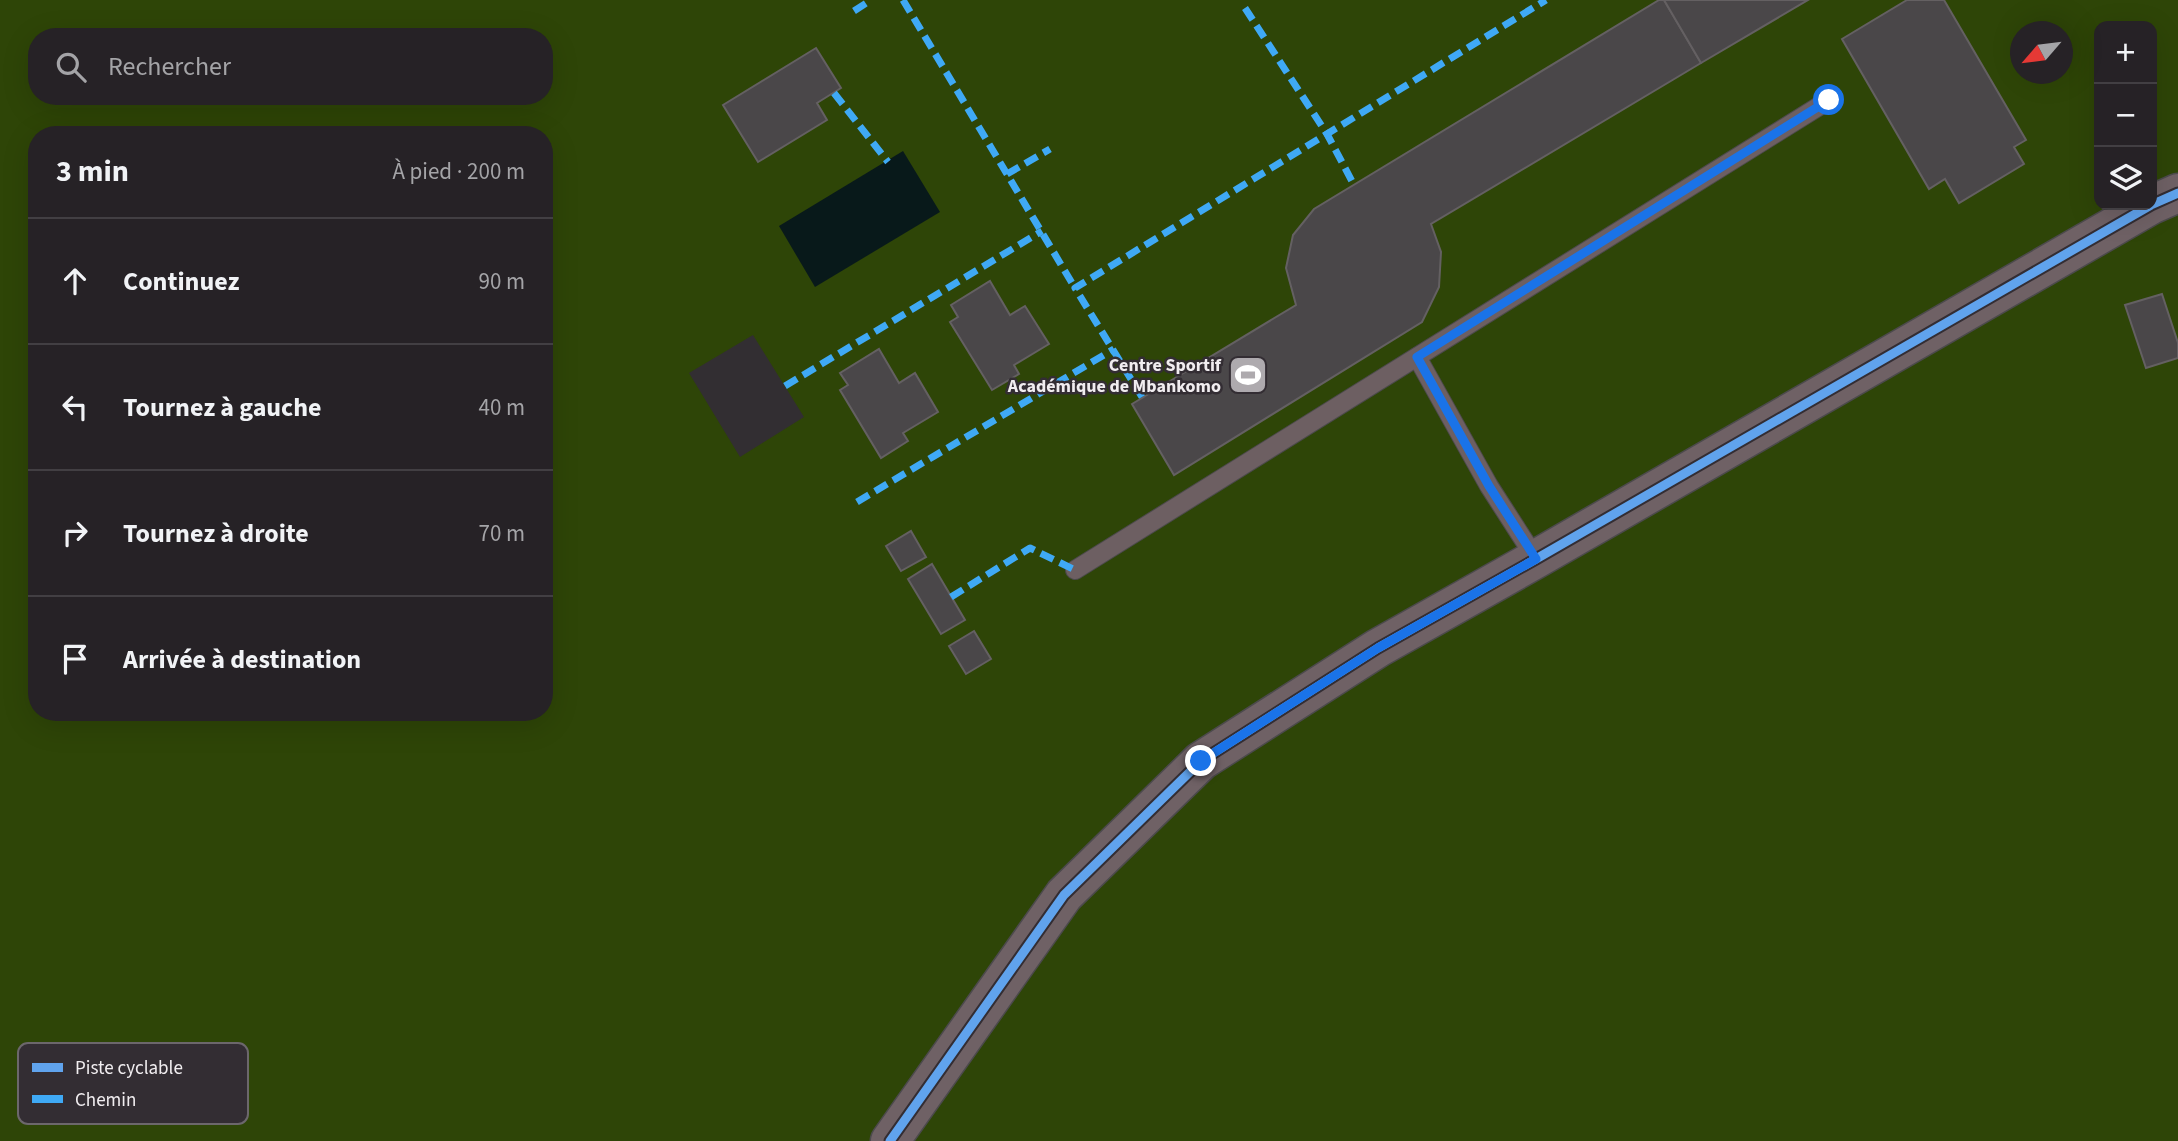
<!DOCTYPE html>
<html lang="fr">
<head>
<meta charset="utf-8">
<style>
  :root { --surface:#262226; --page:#2e2a2e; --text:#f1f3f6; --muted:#a4a4a7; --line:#423f43 }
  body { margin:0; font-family:"Source Sans 3",sans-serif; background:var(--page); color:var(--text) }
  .controls { position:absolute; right:21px; top:21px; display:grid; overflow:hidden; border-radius:14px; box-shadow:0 7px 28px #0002 }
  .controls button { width:63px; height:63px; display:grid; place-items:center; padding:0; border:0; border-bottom:2px solid var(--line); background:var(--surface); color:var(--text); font:35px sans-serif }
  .compass { position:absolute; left:2010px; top:21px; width:63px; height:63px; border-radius:50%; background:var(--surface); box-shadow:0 7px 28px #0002; rotate:242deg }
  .stop { position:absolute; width:21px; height:21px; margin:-16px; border:5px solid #1a73e8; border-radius:50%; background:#fff }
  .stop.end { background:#1a73e8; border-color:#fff; box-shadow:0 2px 7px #0008 }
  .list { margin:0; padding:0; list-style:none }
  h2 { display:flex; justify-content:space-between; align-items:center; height:91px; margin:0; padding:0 28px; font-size:30px }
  h2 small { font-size:23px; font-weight:400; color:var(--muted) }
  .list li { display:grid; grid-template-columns:46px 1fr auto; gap:21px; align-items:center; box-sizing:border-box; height:126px; padding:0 28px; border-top:2px solid var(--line) }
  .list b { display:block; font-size:26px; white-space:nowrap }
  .list em { font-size:23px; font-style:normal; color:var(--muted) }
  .icon { flex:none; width:38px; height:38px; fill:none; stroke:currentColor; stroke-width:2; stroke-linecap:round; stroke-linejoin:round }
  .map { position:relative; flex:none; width:2178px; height:1141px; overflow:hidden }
  .search { position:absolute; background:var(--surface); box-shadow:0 7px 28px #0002; left:28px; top:28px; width:525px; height:77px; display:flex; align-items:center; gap:18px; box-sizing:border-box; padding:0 24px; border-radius:28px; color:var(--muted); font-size:26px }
  .panel { position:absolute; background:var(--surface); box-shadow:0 7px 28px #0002; left:28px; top:126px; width:525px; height:595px; border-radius:28px }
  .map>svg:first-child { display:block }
  .green { fill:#2e4507; fill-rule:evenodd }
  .water { fill:#08191a }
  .building { fill:#4a4749; stroke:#646062; stroke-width:2 }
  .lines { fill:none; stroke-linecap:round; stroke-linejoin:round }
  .lane-casing { stroke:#4c4a4c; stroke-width:20 }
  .secondary-casing { stroke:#4c4a4c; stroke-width:41 }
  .lane { stroke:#6d5f62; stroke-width:18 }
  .secondary { stroke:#6f6165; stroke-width:38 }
  .quiet { stroke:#3fa9f5; stroke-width:7; stroke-dasharray:14 7; stroke-linecap:butt }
  .cycleway-casing { stroke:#332d33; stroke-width:13 }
  .cycleway { stroke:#60a3ed; stroke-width:9 }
  .route { stroke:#1a73e8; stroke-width:9 }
  .labels { text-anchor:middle; stroke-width:5; stroke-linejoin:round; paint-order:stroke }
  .poi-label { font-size:18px; font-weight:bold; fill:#f1edf0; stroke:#332d33; text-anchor:end }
  .key { fill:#332d33; stroke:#6c676c; stroke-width:2 }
  .key-label { font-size:19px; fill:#f1edf0 }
</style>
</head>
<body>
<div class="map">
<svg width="2178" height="1141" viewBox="0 0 2178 1141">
  <rect width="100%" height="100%" fill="#322e32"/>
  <!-- green -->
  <path class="green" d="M 0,0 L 2178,0 L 2178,1141 L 0,1141 ZM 2099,26 L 2152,26 L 2152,205 L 2099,205 ZM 2021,32 L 2062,32 L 2062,74 L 2021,74 ZM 37,37 L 544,37 L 544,96 L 37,96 ZM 37,135 L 544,135 L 544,712 L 37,712 ZM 753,335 L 804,417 L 740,457 L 689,373 Z"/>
  <!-- water -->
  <path class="water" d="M 903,151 L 940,212 L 815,287 L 779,226 Z"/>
  <!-- building -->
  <g class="building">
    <path d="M 1659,0 L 1664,0 L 1701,63 L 1431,224 L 1441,252 L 1439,287 L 1422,322 L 1174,475 L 1132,404 L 1296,305 L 1286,268 L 1293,235 L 1314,209 Z"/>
    <path d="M 1664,0 L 1808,0 L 1701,63 Z"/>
    <path d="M 1907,0 L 1944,0 L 2026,140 L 2014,147 L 2024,164 L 1959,203 L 1945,179 L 1929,189 L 1842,39 Z"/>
    <path d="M 816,48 L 841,88 L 817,103 L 827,120 L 758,162 L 723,105 Z"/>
    <path d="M 990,281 L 1010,315 L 1025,306 L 1049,344 L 1014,365 L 1019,374 L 992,390 L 950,322 L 958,317 L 951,305 Z"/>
    <path d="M 2162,294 L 2178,343 L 2178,358 L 2146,368 L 2125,305 Z"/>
    <path d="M 879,349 L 899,383 L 915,373 L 938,412 L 903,433 L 908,441 L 881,458 L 840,390 L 848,385 L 840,373 Z"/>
    <path d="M 911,531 L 926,557 L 901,571 L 886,546 Z"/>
    <path d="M 932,564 L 965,620 L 941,634 L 908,579 Z"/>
    <path d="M 974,631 L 991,659 L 966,674 L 949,646 Z"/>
  </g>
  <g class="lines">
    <!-- lane casing -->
    <g class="lane-casing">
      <g id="lane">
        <path d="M 1417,357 L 1489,486 L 1536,559"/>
        <path d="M 1075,570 L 1829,100"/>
      </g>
    </g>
    <!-- secondary casing -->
    <g class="secondary-casing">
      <path id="secondary" d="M 890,1141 L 1064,895 L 1201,761 L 1378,648 L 1536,559 L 2151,205 L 2178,193"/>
    </g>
    <!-- lane -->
    <use href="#lane" class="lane"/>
    <!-- secondary -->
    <use href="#secondary" class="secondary"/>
    <!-- quiet -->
    <g class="quiet">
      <path d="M 903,0 L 1075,288"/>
      <path d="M 1245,8 L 1327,134 L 1354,185"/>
      <path d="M 854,11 L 871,0"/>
      <path d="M 834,93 L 888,162"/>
      <path d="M 1007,174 L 1050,149"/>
      <path d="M 785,386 L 1042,231"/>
      <path d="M 1142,397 L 1075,288 L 1546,0"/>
      <path d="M 857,502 L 1114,349"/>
      <path d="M 951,597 L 1030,548 L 1075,570"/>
    </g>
    <!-- cycleway casing -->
    <g class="cycleway-casing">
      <path id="cycleway" d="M 890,1141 L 1064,895 L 1201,761 L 1378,648 L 1536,559 L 2151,205 L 2178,193"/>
    </g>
    <!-- cycleway -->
    <use href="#cycleway" class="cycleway"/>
  </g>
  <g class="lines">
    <!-- route -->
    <path class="route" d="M 1201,761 L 1378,648 L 1536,559 L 1489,486 L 1417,357 L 1829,100"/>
  </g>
  <!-- icons -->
  <defs>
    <g id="stadium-square" transform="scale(2.0125)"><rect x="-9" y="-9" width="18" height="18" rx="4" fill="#aeaaae" stroke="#332d33"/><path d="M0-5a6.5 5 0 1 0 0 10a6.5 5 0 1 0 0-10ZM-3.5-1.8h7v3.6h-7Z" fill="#fff"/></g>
  </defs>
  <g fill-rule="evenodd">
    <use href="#stadium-square" x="1248" y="375"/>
  </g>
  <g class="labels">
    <!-- poi labels -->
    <g class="poi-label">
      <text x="1221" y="371">Centre Sportif<tspan x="1221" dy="21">Académique de Mbankomo</tspan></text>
    </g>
  </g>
  <!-- legend -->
  <rect x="18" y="1043" width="230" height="81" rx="10" class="key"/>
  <rect x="32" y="1063" width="31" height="9" fill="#60a3ed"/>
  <rect x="32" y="1095" width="31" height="8" fill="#3fa9f5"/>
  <g class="key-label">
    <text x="75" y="1074">Piste cyclable</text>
    <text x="75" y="1106">Chemin</text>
  </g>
</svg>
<div class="controls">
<button>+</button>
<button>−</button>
<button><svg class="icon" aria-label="layers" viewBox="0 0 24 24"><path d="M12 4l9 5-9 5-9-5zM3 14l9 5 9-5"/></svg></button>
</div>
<svg class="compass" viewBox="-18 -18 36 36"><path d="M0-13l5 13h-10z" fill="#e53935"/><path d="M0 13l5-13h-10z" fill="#a4a4a7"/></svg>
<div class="stop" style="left:1829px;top:100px"></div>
<div class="stop end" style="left:1201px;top:761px"></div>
<div class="search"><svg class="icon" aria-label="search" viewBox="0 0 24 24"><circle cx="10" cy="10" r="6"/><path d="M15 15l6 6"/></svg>Rechercher</div>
<section class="panel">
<h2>3 min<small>À pied · 200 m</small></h2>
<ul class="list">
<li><svg class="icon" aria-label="ahead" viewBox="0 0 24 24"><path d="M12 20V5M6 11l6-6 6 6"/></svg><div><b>Continuez</b></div><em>90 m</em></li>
<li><svg class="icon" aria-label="left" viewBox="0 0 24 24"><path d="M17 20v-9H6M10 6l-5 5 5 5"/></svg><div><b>Tournez à gauche</b></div><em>40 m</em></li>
<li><svg class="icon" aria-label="right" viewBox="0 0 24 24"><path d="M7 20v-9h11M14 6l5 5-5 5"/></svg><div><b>Tournez à droite</b></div><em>70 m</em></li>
<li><svg class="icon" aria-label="arrive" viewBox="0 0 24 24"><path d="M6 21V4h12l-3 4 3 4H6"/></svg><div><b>Arrivée à destination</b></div></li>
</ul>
</section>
</div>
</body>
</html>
